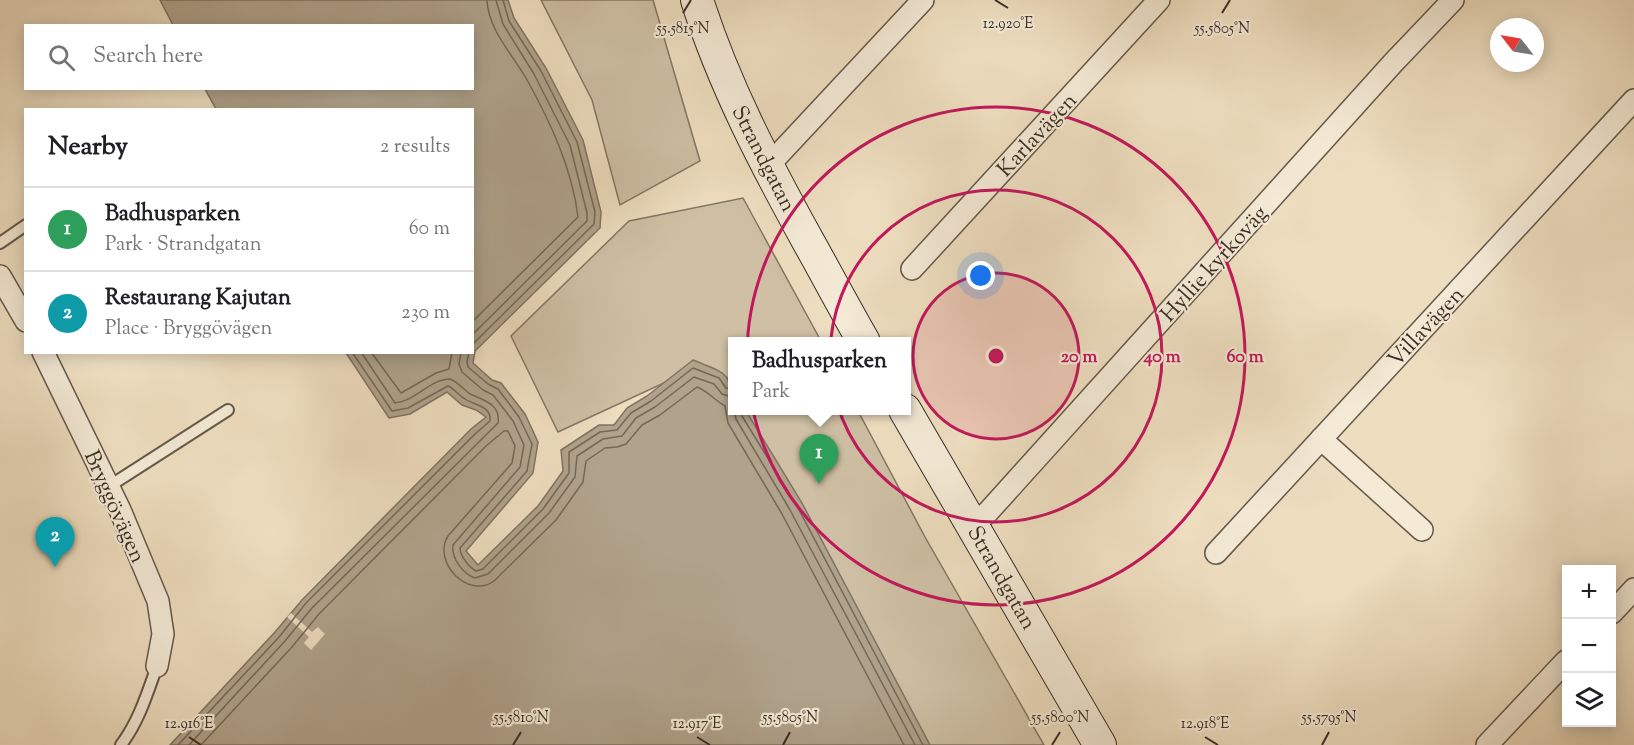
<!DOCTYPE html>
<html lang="en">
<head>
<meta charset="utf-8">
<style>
  :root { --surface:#fff; --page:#f6f6f6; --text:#202124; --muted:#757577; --line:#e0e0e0; --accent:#8f2418 }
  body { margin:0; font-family:"Sorts Mill Goudy",serif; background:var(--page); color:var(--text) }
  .controls { position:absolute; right:18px; bottom:18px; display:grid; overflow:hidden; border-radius:0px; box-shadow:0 3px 15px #0003 }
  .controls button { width:54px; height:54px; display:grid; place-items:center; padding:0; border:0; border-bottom:2px solid var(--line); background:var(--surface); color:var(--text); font:30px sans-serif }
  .compass { position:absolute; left:1490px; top:18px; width:54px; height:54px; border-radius:50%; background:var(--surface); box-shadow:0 3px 15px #0003; rotate:301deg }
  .you { position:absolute; left:981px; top:276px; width:21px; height:21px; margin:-15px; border:4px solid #fff; border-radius:50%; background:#1a73e8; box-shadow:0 0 0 9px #1a73e833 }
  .badge { display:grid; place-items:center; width:39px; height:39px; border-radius:50%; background:var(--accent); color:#fff; font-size:20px; font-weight:700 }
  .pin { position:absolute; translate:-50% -50px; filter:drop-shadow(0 2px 3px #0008) }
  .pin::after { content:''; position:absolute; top:32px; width:21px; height:18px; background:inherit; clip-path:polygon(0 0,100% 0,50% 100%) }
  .popup { position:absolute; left:728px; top:337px; width:183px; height:78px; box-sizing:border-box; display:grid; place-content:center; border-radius:0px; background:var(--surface); filter:drop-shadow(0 2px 4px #0005); font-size:20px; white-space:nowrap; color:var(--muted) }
  .popup b { font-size:22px; color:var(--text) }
  .popup::after { content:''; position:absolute; left:50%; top:100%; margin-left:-12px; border:12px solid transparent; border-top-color:var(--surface) }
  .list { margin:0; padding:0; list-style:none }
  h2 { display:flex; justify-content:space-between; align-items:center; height:78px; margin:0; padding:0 24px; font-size:26px }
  h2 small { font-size:20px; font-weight:400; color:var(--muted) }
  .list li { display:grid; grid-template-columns:39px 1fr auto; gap:18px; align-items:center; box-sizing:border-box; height:84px; padding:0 24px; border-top:2px solid var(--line) }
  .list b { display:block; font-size:22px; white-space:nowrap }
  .list p { margin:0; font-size:20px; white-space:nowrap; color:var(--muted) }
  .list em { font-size:20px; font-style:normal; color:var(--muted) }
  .icon { flex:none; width:33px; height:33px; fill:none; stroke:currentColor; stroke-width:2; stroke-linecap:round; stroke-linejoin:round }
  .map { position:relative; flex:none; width:1634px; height:745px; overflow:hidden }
  .search { position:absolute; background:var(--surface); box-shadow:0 3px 15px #0003; left:24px; top:24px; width:450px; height:66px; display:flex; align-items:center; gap:15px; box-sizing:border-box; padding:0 21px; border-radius:0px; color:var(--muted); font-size:22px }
  .panel { position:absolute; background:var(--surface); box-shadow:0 3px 15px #0003; left:24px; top:108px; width:450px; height:246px; border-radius:0px }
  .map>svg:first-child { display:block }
  .green { fill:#cfc0a5; stroke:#847664; stroke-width:1.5 }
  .water { fill:#b0a28b; stroke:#807362; stroke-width:1.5 }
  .pier { fill:#eedec0 }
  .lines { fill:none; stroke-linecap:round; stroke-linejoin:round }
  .shore { stroke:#746858; stroke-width:1.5 }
  .lane-casing { stroke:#66594b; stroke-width:14 }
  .street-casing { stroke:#66594b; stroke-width:24 }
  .secondary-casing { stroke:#392d24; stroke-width:34 }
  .lane { stroke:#f4ead6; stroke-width:10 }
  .street { stroke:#f4ead6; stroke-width:21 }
  .secondary { stroke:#f4ead6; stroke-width:32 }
  .ticks { fill:none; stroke:#392d24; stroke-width:2 }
  .ring { fill:none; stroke:#c2185b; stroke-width:3 }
  .labels { text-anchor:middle; stroke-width:4.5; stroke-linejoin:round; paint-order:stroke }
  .street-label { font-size:22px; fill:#392d24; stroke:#f4ead6 }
  .ticks-label { font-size:15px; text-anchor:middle; fill:#392d24; stroke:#f4ead6; stroke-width:4.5; stroke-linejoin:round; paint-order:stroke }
  .centre { fill:#c2185b; stroke:#f4ead6; stroke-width:3 }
  .ring-label { font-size:18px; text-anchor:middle; font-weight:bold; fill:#c2185b; stroke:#f4ead6; stroke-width:4.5; stroke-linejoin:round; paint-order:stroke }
</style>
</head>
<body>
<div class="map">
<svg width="1634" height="745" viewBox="0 0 1634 745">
  <rect width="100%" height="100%" fill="#eedec0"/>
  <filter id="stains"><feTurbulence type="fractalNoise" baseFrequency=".00333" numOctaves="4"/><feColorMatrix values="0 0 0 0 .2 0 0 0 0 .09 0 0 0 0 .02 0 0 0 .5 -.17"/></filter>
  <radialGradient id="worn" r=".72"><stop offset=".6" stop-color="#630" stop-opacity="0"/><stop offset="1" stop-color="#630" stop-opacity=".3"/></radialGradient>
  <!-- green -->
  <g class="green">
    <path d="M 541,0 L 653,0 L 700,161 L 620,205 L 592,100 Z"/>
    <path d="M 743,198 L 821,341 L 732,342 L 732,410 L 858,411 L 925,537 L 1044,745 L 895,745 L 666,382 L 558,432 L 511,336 L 629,221 Z"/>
  </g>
  <!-- water -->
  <path class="water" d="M 160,0 L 508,0 L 514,18 L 546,68 L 583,140 L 601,212 L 600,228 L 475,351 L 473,363 L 492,380 L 501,383 L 525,414 L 538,442 L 533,473 L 466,551 L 478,565 L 538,506 L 563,471 L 561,450 L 599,425 L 614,425 L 627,408 L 647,396 L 693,360 C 727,374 732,371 732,410 L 746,411 L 802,503 L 930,745 L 170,745 L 275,632 L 302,600 L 471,429 L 486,417 L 476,410 L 462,405 L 447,392 L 410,414 L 389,418 L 346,353 L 472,352 L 472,110 L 216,109 L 205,89 L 472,88 L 472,26 L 173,25 Z"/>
  <!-- pier -->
  <path class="pier" d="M 291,613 L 312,632 L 318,627 L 325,634 L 311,650 L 304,643 L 309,637 L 287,617 Z"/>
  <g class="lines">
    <!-- shore -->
    <g class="shore">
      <path d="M 472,322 L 578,217 C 572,168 550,121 526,78 C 512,54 488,29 487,0"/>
      <path d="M 472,335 L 587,221 L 587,213 L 570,145 L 534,74 L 503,24 L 496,0"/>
      <path d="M 472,345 L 594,224 L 595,212 L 577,142 L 541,71 L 509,21 L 503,0"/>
      <path d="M 371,352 L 401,393 L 436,373 L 449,369 L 452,352"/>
      <path d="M 461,352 L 459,364 L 462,372 L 483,390 L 493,395 L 513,421 L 524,445 L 520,467 L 453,545 C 451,558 463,574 475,578 L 488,574 L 549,513 L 575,477 L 577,456 L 603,439 L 622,436 L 636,418 L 655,407 L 694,377 L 714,384 L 722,394 L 732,397"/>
      <path d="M 469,352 L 467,362 L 468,367 L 488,384 L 498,389 L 519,417 L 532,444 L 527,471 L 460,548 C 460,556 469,567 476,571 L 483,569 L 543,509 L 569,473 L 569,452 L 600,432 L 617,430 L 631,413 L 651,401 L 693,368 L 719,378 L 726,388 L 732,389"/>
      <path d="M 734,410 L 736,419 L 790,510 L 915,745"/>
      <path d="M 741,410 L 742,416 L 797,506 L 923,745"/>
      <path d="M 178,745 L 280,636 L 306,603 L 475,434 L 490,421 C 492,406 474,405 465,399 C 458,395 455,389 448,386 L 408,408 L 392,411 L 352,352"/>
      <path d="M 189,745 L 285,641 L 312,608 L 498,423 C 501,404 483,400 470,394 C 463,389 458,382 450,379 C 430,379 416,401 395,403 L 361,352"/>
      <path d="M 201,745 L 292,647 L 319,614 L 486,446 L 504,431 L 508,431 L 515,446 L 512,463 L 448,536 C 432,561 467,600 494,581 L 556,520 L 583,482 L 586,461 L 605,448 L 617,447 L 626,444 L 642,425 L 660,415 L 697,387 C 708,391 714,400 725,406 L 728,423 L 782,514 L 904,745"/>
    </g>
    <!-- lane casing -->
    <g class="lane-casing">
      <g id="lane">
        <path d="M 0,243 L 26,225"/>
        <path d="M 108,487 L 228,410"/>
        <path d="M 121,745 C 139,721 147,694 157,666"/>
      </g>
    </g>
    <!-- street casing -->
    <g class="street-casing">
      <g id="street">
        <path d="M 767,167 L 923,0"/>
        <path d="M 912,269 L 1159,0"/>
        <path d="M 0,276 L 26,321"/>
        <path d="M 43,352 L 120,510 L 158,601 L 163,634 L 157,666"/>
        <path d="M 1321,439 L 1422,530"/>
        <path d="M 973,525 L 988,512 L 1393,63 L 1453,0"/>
        <path d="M 1216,553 L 1634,100"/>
        <path d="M 1612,613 L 1634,589"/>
        <path d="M 1487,745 L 1566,661"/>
      </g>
    </g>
    <!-- secondary casing -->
    <g class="secondary-casing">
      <g id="secondary">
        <path d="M 697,0 C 724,85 765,163 808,241 C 827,275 845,309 864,342"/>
        <path d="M 905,410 L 1100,745"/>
      </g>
    </g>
    <!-- lane -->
    <use href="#lane" class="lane"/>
    <!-- street -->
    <use href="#street" class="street"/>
    <!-- secondary -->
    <use href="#secondary" class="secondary"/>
  </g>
  <!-- ticks -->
  <path class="ticks" d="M 995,0 L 1008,8M 683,13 L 691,0M 1222,13 L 1230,0M 189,737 L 201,745M 697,737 L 710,745M 1205,737 L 1218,745M 513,745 L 521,732M 783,745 L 790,732M 1052,745 L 1060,732M 1322,745 L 1329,732"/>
  <!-- distance rings -->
  <circle cx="996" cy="356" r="83" fill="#c2185b" fill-opacity=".12"/>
  <g class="ring">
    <circle cx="996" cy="356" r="83"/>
    <circle cx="996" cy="356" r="166"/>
    <circle cx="996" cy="356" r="249"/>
  </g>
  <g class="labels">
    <!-- street labels -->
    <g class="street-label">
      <text transform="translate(1036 134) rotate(-47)" y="8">Karlavägen</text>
      <text transform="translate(765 158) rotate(63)" y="8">Strandgatan</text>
      <text transform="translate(1213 263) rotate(-48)" y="8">Hyllie kyrkoväg</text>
      <text transform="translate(1425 326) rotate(-47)" y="8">Villavägen</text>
      <text transform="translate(116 506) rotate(66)" y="8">Bryggövägen</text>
      <text transform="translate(1003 577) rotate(60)" y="8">Strandgatan</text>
    </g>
  </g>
  <g class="ticks-label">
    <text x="1008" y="28">12.920°E</text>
    <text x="683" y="33">55.5815°N</text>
    <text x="1222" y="33">55.5805°N</text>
    <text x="521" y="722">55.5810°N</text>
    <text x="790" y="722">55.5805°N</text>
    <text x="1060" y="722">55.5800°N</text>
    <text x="1329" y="722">55.5795°N</text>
    <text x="189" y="728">12.916°E</text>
    <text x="697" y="728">12.917°E</text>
    <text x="1205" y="728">12.918°E</text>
  </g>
  <circle cx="996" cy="356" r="9" class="centre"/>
  <g class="ring-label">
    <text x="1079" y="362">20 m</text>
    <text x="1162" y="362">40 m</text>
    <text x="1245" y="362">60 m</text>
  </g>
  <rect width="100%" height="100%" filter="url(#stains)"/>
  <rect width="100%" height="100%" fill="url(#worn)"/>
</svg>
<div class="controls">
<button>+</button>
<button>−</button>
<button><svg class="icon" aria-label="layers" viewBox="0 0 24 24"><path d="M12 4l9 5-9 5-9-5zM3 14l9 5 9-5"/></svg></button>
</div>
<svg class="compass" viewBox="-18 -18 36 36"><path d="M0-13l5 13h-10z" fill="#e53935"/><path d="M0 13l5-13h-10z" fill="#757577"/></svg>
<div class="you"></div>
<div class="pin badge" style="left:819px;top:484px;background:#2e9e5b">1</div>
<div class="popup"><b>Badhusparken</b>Park</div>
<div class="pin badge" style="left:55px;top:567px;background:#0f9aa8">2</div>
<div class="search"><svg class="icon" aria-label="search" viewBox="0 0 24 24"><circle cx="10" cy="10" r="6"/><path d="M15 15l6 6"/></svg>Search here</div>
<section class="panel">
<h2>Nearby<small>2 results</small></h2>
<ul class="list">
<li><span class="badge" style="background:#2e9e5b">1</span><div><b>Badhusparken</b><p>Park · Strandgatan</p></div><em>60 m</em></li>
<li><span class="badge" style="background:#0f9aa8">2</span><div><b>Restaurang Kajutan</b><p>Place · Bryggövägen</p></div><em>230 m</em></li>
</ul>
</section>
</div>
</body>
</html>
